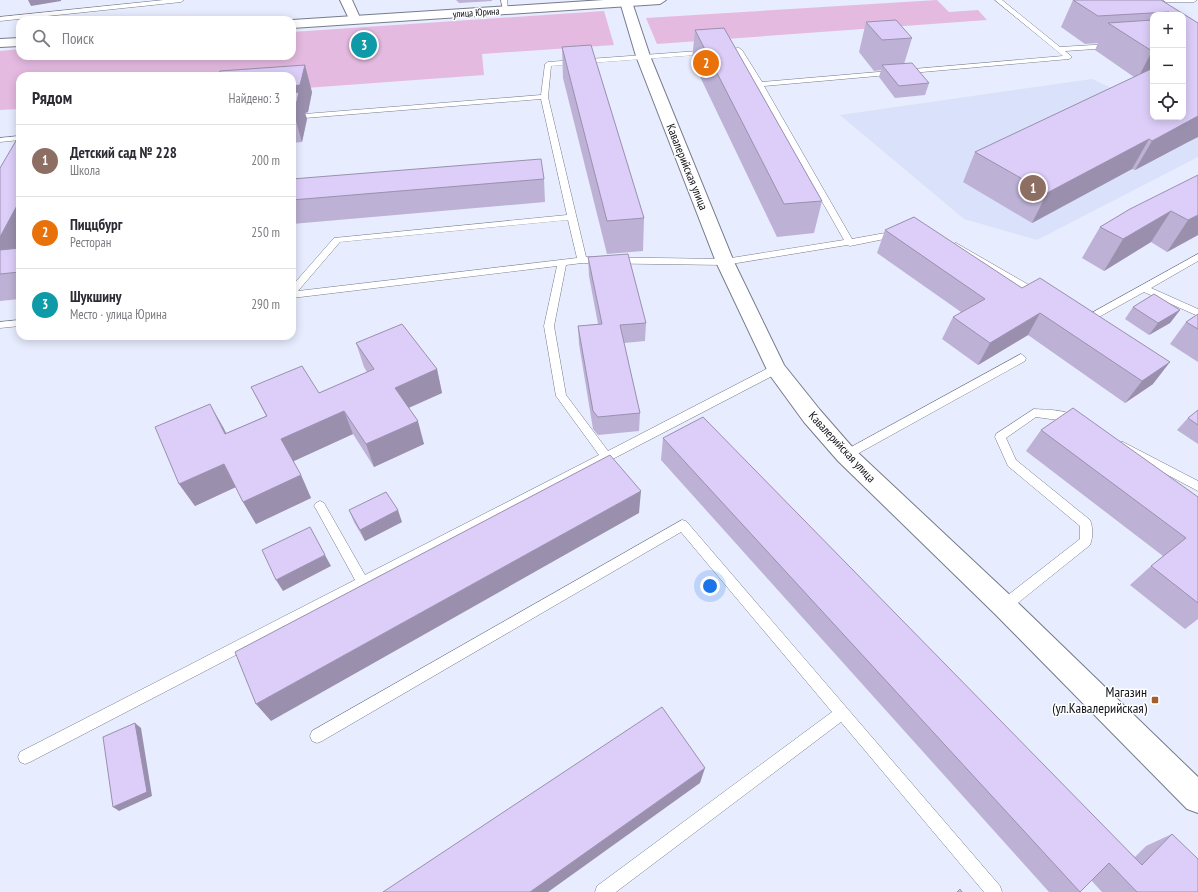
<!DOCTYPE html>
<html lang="ru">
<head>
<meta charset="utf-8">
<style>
  :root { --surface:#fff; --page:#f7f7f7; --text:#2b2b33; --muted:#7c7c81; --line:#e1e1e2; --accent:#a25e2f }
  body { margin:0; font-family:"PT Sans Narrow",sans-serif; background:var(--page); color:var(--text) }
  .controls { position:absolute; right:12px; top:12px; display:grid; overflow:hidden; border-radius:8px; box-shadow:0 2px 10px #0003 }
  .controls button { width:36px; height:36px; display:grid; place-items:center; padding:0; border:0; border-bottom:1px solid var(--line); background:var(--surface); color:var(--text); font:20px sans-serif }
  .you { position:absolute; left:710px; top:586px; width:14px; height:14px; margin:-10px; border:3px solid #fff; border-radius:50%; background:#1a73e8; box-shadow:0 0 0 6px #1a73e833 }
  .badge { display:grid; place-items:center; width:26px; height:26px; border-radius:50%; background:var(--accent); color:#fff; font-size:13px; font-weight:700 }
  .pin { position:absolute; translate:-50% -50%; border:2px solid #fff; box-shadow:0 1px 4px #0006 }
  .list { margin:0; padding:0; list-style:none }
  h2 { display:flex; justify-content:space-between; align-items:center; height:52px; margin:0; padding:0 16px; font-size:17px }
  h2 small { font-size:13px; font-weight:400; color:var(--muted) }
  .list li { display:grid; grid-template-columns:26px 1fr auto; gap:12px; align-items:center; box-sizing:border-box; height:72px; padding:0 16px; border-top:1px solid var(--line) }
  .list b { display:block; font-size:15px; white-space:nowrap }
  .list p { margin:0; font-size:13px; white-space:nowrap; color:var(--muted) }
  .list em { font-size:13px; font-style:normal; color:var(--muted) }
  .icon { flex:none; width:22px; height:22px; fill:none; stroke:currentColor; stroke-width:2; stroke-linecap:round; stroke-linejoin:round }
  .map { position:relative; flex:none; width:1198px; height:892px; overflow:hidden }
  .search { position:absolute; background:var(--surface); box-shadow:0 2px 10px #0003; left:16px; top:16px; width:280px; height:44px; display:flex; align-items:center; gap:10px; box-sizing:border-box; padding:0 14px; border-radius:12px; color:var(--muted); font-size:15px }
  .panel { position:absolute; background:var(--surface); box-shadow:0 2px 10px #0003; left:16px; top:72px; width:280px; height:268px; border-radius:12px }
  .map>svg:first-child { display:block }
  .built { fill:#dae1fa }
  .green { fill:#e5bae1 }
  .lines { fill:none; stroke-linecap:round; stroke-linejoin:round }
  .service-casing { stroke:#777c8c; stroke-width:1 }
  .minor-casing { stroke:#777c8c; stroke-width:2 }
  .tertiary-casing { stroke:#777c8c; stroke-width:2 }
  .service { fill:#fff; fill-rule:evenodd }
  .minor { fill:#fff; fill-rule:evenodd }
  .tertiary { fill:#fff; fill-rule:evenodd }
  .wall { fill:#bdb1d5; fill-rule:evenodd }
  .shaded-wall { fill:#9a90ae }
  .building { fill:#dccef8; stroke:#9a90ae }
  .poi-dot { fill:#a25e2f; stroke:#fff; stroke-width:1.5 }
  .labels { text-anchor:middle; stroke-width:3; stroke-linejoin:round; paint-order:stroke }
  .far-street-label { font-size:10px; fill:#0f1117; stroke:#fff }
  .street-label { font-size:12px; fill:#0f1117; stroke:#fff }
  .near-poi-label { font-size:14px; fill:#0f1117; stroke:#fff; text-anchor:end }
</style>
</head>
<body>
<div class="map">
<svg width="1198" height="892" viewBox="0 0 1198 892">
  <rect width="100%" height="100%" fill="#e7ecfe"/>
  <!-- built -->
  <path class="built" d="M 1092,79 L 1153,107 L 1153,117 L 1198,128 L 1198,157 L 1037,240 L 964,219 L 840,115 Z"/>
  <!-- green -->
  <g class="green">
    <path d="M 937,0 L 949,12 L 978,10 L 987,20 L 657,44 L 646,18 Z"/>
    <path d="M 604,11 L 614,45 L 482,54 L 484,75 L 292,89 L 292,76 L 20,76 L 20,109 L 0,110 L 0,51 L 20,49 L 20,56 L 292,56 L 292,32 Z"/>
  </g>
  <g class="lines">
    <!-- service casing -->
    <g class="service-casing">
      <g id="service">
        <path d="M 164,0 L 184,0 L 181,2 L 0,21 L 0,17 Z"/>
        <path d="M 501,0 L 507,0 L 508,11 L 503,10 Z"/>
        <path d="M 995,0 L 1002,0 L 1060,47 L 1110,44 L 1113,46 L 1110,48 L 1065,51 L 1072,57 L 1069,59 L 764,86 L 852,239 L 896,231 L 899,232 L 899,236 L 850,246 L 847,245 L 725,265 L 582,263 L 566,265 L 554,326 L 566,395 L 608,451 L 772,366 L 780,366 L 781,369 L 780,372 L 30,762 L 25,764 L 20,762 L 18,757 L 20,752 L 355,580 L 316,509 L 314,506 L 316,503 L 320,501 L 324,503 L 365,575 L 599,455 L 556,396 L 544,326 L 557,266 L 292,298 L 292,286 L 334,238 L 567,215 L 541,99 L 292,119 L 292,115 L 541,95 L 545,64 L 548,62 L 739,48 L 742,50 L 762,82 L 1063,56 ZM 737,52 L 844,240 L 725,259 L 586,257 L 548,97 L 551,66 ZM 568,220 L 577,258 L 298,291 L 340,242 Z"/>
        <path d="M 1163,0 L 1197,0 L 1194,2 L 1166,2 Z"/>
        <path d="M 20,136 L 20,140 L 0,142 L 0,138 Z"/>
        <path d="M 956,243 L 1041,292 L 1043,294 L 1038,297 L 1035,296 L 953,248 L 952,246 Z"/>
        <path d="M 1198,254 L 1198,261 L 1151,288 L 1198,309 L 1198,316 L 1144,292 L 1088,323 L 1082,323 L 1079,320 Z"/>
        <path d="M 20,320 L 20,326 L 0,328 L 0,322 Z"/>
        <path d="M 1021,354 L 1026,358 L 1025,361 L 850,458 L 842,458 L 840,455 L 842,452 Z"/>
        <path d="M 1034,409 C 1046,410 1073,409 1079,421 L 1074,425 L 1065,421 L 1036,417 L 1006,438 L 1016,460 L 1090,520 C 1093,527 1093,538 1090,545 L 1009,610 L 1004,612 L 999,610 L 998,606 L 999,602 L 1080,539 L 1080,526 L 1008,466 L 995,437 L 996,434 Z"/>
        <path d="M 1123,442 L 1198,481 L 1198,491 L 1119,449 L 1118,446 L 1119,443 Z"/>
        <path d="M 682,520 L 686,521 L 1000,886 L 1002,892 L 984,892 L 841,722 L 616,892 L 595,892 L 597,886 L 832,712 L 681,532 L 322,741 L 317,743 L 312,741 L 310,736 L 312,731 Z"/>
      </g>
    </g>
    <!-- minor casing -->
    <g class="minor-casing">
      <g id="minor">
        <path d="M 340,0 L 352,0 L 361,20 L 359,23 L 351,23 Z"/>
        <path d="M 621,0 L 631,0 L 632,2 L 650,56 L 734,262 L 784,365 L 820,410 L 854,449 L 1013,598 L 1198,777 L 1198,813 L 1187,809 L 995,614 L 838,461 L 804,422 L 769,374 L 716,262 L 636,56 L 620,2 Z"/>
      </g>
    </g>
    <!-- tertiary casing -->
    <g class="tertiary-casing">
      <g id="tertiary">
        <path d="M 604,0 L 666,0 L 660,4 L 292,28 L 292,20 Z"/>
        <path d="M 20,38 L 20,46 L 0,47 L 0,39 Z"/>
      </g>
    </g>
    <!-- service -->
    <use href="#service" class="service"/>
    <!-- minor -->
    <use href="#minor" class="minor"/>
    <!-- tertiary -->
    <use href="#tertiary" class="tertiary"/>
  </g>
  <!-- wall -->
  <g class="wall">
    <path d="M 456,0 L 492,0 L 492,1 L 459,3 Z"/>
    <path d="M 1073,0 L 1161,0 L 1198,23 L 1198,137 L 1188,142 L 1135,170 L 1132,169 L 1032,223 L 963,182 L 975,152 L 1134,77 L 1095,50 L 1098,43 L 1085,44 L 1061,27 ZM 1153,15 L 1183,15 L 1183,117 L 1153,117 Z"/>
    <path d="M 866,22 L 912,38 L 904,64 L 929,83 L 925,95 L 895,98 L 879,77 L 881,70 L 874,71 L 859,52 Z"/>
    <path d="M 695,30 L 822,201 L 814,233 L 777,237 L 692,60 Z"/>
    <path d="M 562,47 L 644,218 L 643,251 L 607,254 L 563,78 Z"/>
    <path d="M 292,76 L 312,92 L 308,112 L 305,113 L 307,119 L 302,142 L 292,143 Z"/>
    <path d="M 20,134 L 20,299 L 0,301 L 0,168 Z"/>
    <path d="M 1198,175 L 1198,235 L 1167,252 L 1151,242 L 1104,271 L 1082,258 L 1100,227 Z"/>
    <path d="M 292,179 L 544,179 L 545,202 L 292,224 Z"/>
    <path d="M 914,217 L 1153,384 L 1125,403 L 1028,335 L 978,365 L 942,339 L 953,317 L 961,312 L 877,253 L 885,230 Z"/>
    <path d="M 588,257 L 646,323 L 645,341 L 624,343 L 640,413 L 639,431 L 598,435 L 593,429 L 579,344 L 578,326 L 598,324 L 589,276 Z"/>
    <path d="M 1133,307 L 1180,310 L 1170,323 L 1149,335 L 1125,319 Z"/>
    <path d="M 1198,314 L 1198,362 L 1170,344 L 1186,322 Z"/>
    <path d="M 356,343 L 437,369 L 442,393 L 409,408 L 424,444 L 374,467 L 353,434 L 293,461 L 301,475 L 311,498 L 256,524 L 243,502 L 236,487 L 195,506 L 179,484 L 223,427 L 226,433 L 266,416 L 251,387 L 319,393 L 367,372 L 364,367 Z"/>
    <path d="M 1198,410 L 1198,444 L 1177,430 L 1188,418 Z"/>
    <path d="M 1041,430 L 1198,497 L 1198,619 L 1185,629 L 1130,585 L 1151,566 L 1163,556 L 1026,451 Z"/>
    <path d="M 663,438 L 1135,857 L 1146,846 L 1172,834 L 1198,892 L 1102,892 L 1091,880 L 1079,892 L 1049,892 L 661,460 Z"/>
    <path d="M 349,510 L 402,522 L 365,541 L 354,522 Z"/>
  </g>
  <!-- shaded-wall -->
  <g class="shaded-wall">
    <path d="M 28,0 L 61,0 L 61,1 L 31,6 Z"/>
    <path d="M 1152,51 L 1153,51 L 1153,76 L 1137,80 Z"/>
    <path d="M 305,65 L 312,92 L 308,112 L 305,113 L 307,119 L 302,142 L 294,114 L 292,115 L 292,86 Z"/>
    <path d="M 1198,116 L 1198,137 L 1188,142 L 1135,170 L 1152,141 Z"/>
    <path d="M 1149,139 L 1132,169 L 1032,223 L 1047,193 Z"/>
    <path d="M 20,200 L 20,258 L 0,261 L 0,237 Z"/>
    <path d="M 1171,211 L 1151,242 L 1104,271 L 1123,239 Z"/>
    <path d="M 1198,215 L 1198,235 L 1167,252 L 1188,220 Z"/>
    <path d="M 1180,310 L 1170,323 L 1149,335 L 1158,323 Z"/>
    <path d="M 1040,313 L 1028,335 L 978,365 L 990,343 Z"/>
    <path d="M 1170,362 L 1153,384 L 1125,403 L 1142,381 Z"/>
    <path d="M 437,369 L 442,393 L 401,411 L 395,388 Z"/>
    <path d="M 210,404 L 223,427 L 238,457 L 225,434 Z"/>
    <path d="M 344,411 L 353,434 L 292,462 L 281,439 Z"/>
    <path d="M 418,421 L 424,444 L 374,467 L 366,444 Z"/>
    <path d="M 224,464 L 238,486 L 195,506 L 179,484 Z"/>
    <path d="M 301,475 L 311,498 L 256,524 L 243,502 Z"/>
    <path d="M 641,491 L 639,513 L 271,721 L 256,704 Z"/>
    <path d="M 398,510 L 402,522 L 365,541 L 360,530 Z"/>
    <path d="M 325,555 L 331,566 L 283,591 L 276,580 Z"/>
    <path d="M 135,723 L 141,728 L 152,796 L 119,811 L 113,807 Z"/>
    <path d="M 705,768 L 700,783 L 548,892 L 530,892 Z"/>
  </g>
  <!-- building -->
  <g class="building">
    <path d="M 1073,0 L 1161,0 L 1198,23 L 1198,116 L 1152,141 L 1149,139 L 1047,193 L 975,152 L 1153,68 L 1153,117 L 1183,117 L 1183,15 L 1168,15 L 1169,12 L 1098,16 Z"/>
    <path d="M 896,20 L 912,38 L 882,40 L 866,22 Z"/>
    <path d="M 1153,20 L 1153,51 L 1152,51 L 1108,23 Z"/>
    <path d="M 724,28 L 822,201 L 784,204 L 695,30 Z"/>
    <path d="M 591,45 L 644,218 L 607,221 L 562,47 Z"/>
    <path d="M 912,63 L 929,83 L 899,86 L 882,65 Z"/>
    <path d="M 305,65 L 300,85 L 292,86 L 292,76 L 218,76 L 220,71 Z"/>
    <path d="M 299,92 L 294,114 L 292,115 L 292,93 Z"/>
    <path d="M 20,134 L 20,200 L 0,237 L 0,168 Z"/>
    <path d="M 541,159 L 544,179 L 292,200 L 292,179 Z"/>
    <path d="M 1198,175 L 1198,215 L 1188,220 L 1171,211 L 1123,239 L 1100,227 L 1130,209 Z"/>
    <path d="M 914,217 L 1022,288 L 1040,278 L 1170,362 L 1142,381 L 1040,313 L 990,343 L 953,317 L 985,299 L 885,230 Z"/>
    <path d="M 20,248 L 20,272 L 0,274 L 0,250 Z"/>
    <path d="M 628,254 L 646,323 L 620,325 L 640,413 L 598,417 L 593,411 L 578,326 L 602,324 L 588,257 Z"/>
    <path d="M 1154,294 L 1180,310 L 1158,323 L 1133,307 Z"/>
    <path d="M 1198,314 L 1198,329 L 1186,322 Z"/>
    <path d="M 402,324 L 437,369 L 395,388 L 418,421 L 366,444 L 344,411 L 281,439 L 301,475 L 243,502 L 224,464 L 179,484 L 155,427 L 210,404 L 225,434 L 267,416 L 251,387 L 302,366 L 319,393 L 374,369 L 356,343 Z"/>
    <path d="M 1073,408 L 1198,497 L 1198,603 L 1151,566 L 1186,538 L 1041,430 Z"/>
    <path d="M 1198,410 L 1198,425 L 1188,418 Z"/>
    <path d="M 703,417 L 1142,865 L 1172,834 L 1198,859 L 1198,892 L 1137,892 L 1109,863 L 1080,892 L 663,438 Z"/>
    <path d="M 610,455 L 641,491 L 256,704 L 235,652 Z"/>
    <path d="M 386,492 L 398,510 L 360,530 L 349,510 Z"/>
    <path d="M 310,527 L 325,555 L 276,580 L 262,550 Z"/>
    <path d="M 662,707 L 705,768 L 530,892 L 383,892 Z"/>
    <path d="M 135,723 L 147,792 L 113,807 L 103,737 Z"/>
    <path d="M 960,889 L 962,892 L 957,892 Z"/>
  </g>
  <!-- markers -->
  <rect class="poi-dot" x="1151" y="696" width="8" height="8" rx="2"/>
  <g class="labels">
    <!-- far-street labels -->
    <g class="far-street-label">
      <text transform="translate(476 12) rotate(-4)" y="4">улица Юрина</text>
    </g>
    <!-- street labels -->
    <g class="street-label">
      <text transform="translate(687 167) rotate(68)" y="4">Кавалерийская улица</text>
      <text transform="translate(842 447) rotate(47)" y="4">Кавалерийская улица</text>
    </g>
    <!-- near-poi labels -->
    <g class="near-poi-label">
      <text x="1147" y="697">Магазин<tspan x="1147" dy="16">(ул.Кавалерийская)</tspan></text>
    </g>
  </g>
</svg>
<div class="controls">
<button>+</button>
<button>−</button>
<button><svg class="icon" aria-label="locate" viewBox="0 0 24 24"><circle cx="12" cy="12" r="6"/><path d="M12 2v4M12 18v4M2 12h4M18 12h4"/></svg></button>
</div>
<div class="you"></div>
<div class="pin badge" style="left:1033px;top:188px;background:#8d6e63">1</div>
<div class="pin badge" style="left:706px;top:63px;background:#e8710a">2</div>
<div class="pin badge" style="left:364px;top:45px;background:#0f9aa8">3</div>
<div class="search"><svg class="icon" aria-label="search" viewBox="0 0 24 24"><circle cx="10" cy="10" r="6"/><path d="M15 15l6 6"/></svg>Поиск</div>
<section class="panel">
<h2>Рядом<small>Найдено: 3</small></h2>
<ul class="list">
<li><span class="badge" style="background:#8d6e63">1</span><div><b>Детский сад № 228</b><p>Школа</p></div><em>200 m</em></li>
<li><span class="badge" style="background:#e8710a">2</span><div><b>Пиццбург</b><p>Ресторан</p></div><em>250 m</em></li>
<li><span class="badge" style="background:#0f9aa8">3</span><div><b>Шукшину</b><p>Место · улица Юрина</p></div><em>290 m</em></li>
</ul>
</section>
</div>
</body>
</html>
